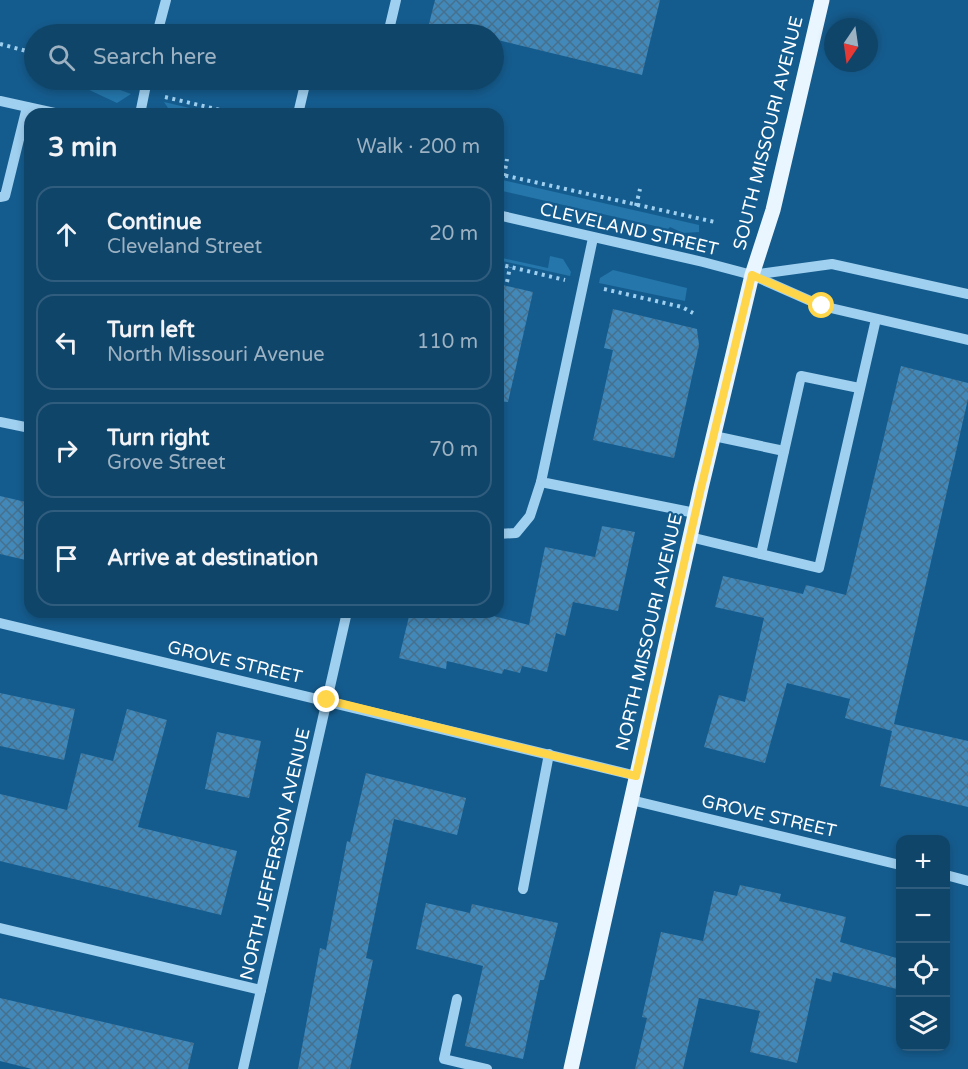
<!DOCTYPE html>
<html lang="en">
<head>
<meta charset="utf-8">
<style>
  :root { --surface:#10456a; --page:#194c70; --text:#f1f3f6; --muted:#9cb1c1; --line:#305d7e }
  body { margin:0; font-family:"Varela Round",sans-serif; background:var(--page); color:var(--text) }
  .controls { position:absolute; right:18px; bottom:18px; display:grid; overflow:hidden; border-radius:12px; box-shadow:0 3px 9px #0003 }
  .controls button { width:54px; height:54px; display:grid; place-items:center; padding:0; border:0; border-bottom:2px solid var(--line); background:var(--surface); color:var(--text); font:30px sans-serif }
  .compass { position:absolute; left:824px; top:18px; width:54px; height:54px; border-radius:50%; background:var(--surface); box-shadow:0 3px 9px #0003; rotate:193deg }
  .stop { position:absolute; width:18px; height:18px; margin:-14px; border:4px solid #ffd54a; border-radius:50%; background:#fff }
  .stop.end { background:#ffd54a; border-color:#fff; box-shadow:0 2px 6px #0008 }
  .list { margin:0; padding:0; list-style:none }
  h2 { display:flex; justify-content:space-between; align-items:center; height:78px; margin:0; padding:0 24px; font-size:26px }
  h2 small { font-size:20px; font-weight:400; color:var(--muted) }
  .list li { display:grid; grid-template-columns:39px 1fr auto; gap:18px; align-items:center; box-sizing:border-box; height:96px; margin:0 12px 12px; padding:0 12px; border:2px solid var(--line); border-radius:18px }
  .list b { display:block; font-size:22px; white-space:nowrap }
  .list p { margin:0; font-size:20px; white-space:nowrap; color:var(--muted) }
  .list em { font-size:20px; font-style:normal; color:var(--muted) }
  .icon { flex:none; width:33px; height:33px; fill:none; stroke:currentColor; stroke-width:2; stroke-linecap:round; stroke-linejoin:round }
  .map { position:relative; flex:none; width:968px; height:1069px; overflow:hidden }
  .search { position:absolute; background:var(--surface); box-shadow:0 3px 9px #0003; left:24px; top:24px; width:480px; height:66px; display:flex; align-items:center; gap:15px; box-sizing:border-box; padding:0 21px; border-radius:33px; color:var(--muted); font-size:22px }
  .panel { position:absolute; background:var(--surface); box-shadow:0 3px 9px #0003; left:24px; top:108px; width:480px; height:510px; border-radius:18px }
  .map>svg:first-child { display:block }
  .green { fill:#2476ab }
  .building { fill:url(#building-cross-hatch) }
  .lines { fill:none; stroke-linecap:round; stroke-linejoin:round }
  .path { stroke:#a0d0f0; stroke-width:4; stroke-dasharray:3 4.5; stroke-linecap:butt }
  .minor { stroke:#a0d0f0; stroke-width:10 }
  .major { stroke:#e9f5ff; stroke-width:15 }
  .route { stroke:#ffd54a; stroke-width:8 }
  .labels { text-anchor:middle; stroke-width:4.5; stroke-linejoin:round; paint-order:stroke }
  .street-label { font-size:18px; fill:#fff; stroke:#155c8e }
</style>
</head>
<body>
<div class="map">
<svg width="968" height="1069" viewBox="0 0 968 1069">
  <defs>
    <pattern id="building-cross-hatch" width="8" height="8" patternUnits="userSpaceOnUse" patternTransform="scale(1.5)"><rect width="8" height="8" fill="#4288b8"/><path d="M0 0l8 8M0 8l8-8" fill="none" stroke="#46708d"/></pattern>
  </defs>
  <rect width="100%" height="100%" fill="#155c8e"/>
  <!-- green -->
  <g class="green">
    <path d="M 68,80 L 94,80 L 131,94 L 117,103 Z"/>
    <path d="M 164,102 L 215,114 L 172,114 Z"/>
    <path d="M 498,179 L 699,225 L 699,232 L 683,233 L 670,227 L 668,229 L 498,190 Z"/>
    <path d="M 550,256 L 563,259 L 571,272 L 570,276 L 498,260 L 498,257 L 548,268 Z"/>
    <path d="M 613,270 L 687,288 L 685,301 L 599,283 L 600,278 Z"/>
  </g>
  <!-- building -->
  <g class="building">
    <path d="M 435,0 L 660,0 L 642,75 L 494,39 L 494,34 L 473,34 L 429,24 Z"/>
    <path d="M 498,284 L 533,292 L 508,402 L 498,401 Z"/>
    <path d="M 613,309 L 697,329 L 699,345 L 674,458 L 593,440 L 613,350 L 604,348 Z"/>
    <path d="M 901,366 L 968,383 L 968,399 L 894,724 L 968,741 L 968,807 L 880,786 L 892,731 L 845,718 L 850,699 L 787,683 L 765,763 L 704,747 L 719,695 L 745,702 L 764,618 L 715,607 L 723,576 L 803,594 L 806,585 L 846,595 Z"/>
    <path d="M 0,496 L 30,503 L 30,561 L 0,554 Z"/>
    <path d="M 602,526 L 635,532 L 618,611 L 573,602 L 565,636 L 556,633 L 547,672 L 522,666 L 520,673 L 504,669 L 502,674 L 447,661 L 446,669 L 399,658 L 410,612 L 478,612 L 529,625 L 545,547 L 595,557 Z"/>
    <path d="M 0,693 L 75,709 L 64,760 L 0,746 Z"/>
    <path d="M 127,709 L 167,720 L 138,827 L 237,851 L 221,915 L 0,861 L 0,794 L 67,810 L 81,753 L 113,761 Z"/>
    <path d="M 217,732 L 261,741 L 249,798 L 205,789 Z"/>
    <path d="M 366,773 L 466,798 L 457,835 L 394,819 L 366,958 L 373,960 L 350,1069 L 298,1069 L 320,948 L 326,950 L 347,841 L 350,842 Z"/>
    <path d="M 740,885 L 781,894 L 779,901 L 846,917 L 840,942 L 900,959 L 900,990 L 833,972 L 831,982 L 816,978 L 797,1063 L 750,1052 L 760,1011 L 699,998 L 683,1069 L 635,1069 L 647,1018 L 642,1017 L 661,932 L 703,941 L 714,891 L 737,896 Z"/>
    <path d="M 426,903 L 470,913 L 472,904 L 558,923 L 544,980 L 540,980 L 523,1059 L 465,1046 L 483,966 L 416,949 Z"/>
    <path d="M 0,998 L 194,1043 L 188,1069 L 32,1069 L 0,1061 Z"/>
  </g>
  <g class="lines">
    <!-- path -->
    <g class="path">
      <path d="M 0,44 L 34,53"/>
      <path d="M 105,80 L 125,88"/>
      <path d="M 165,97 L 237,114"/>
      <path d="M 498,174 L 715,222"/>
      <path d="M 504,176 L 507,159"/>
      <path d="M 636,206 L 640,189"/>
      <path d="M 498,264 L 565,280"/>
      <path d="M 507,282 L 510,267"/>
      <path d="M 604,289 L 682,307 L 693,313"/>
    </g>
    <!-- minor -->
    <g class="minor">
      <path d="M 157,34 L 166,0"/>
      <path d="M 388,34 L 396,0"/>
      <path d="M 0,101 L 59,114"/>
      <path d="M 140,114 L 147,80"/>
      <path d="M 298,114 L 306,80"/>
      <path d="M 0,197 L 5,196 L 27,107"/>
      <path d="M 498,215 L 703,262 L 752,275 L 822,306 L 968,340"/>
      <path d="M 593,238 L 541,482 L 695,513"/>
      <path d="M 752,275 L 832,264 L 968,294"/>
      <path d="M 0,422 L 30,428"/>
      <path d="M 714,436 L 784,451"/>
      <path d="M 498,534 L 516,533 L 530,516 L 541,482"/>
      <path d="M 690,537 L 819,568 L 876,319"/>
      <path d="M 761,554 L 801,376 L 859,388"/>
      <path d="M 0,623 L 637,776"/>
      <path d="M 631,800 L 900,865"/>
      <path d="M 946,875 L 968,881"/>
      <path d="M 523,889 L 549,754"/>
      <path d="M 0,928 L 261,990"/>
      <path d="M 457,999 L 444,1059 L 487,1069"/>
      <path d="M 243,1069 L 347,612"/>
    </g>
    <!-- major -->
    <path class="major" d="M 571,1069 L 701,488 L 752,275 L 773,210 L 822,0"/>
  </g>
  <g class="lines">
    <!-- route -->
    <path class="route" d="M 327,700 L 636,776 L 701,488 L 752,275 L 822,306"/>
  </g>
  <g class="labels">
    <!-- street labels -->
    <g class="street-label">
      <text transform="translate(768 133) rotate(-76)" y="6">SOUTH MISSOURI AVENUE</text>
      <text transform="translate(629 229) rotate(13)" y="6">CLEVELAND STREET</text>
      <text transform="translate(649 632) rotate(-77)" y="6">NORTH MISSOURI AVENUE</text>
      <text transform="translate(235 662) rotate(13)" y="6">GROVE STREET</text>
      <text transform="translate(769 816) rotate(13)" y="6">GROVE STREET</text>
      <text transform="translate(275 854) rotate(-77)" y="6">NORTH JEFFERSON AVENUE</text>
    </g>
  </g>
</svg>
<div class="controls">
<button>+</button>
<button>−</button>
<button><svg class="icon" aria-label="locate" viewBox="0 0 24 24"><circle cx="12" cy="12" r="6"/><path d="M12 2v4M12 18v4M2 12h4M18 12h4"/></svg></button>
<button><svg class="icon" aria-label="layers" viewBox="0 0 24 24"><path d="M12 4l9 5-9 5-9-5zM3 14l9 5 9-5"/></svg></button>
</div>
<svg class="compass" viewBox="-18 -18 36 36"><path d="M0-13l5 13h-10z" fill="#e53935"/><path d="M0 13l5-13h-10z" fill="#9cb1c1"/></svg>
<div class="stop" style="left:822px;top:306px"></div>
<div class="stop end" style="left:327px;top:700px"></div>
<div class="search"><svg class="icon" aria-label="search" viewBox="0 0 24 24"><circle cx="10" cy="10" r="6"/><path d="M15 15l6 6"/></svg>Search here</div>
<section class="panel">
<h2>3 min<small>Walk · 200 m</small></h2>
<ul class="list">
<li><svg class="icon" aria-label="ahead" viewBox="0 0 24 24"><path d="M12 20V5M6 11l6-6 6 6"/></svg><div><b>Continue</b><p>Cleveland Street</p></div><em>20 m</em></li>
<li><svg class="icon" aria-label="left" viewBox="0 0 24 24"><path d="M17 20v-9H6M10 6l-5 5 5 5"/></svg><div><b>Turn left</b><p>North Missouri Avenue</p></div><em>110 m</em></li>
<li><svg class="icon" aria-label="right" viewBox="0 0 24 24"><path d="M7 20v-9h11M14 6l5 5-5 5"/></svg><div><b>Turn right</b><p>Grove Street</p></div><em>70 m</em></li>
<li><svg class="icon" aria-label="arrive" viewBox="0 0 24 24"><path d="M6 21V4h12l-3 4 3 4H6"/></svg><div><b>Arrive at destination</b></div></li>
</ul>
</section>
</div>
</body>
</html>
